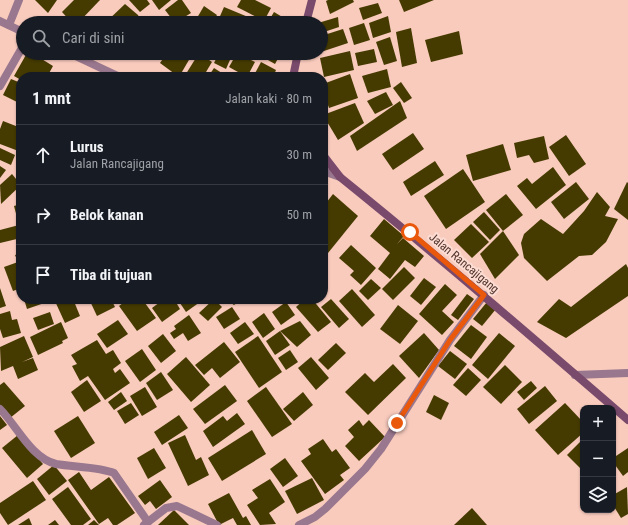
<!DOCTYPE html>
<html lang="id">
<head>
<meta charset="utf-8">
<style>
  :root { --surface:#171b24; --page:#242831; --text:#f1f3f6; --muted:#9ea1a6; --line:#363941 }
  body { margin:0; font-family:"Roboto Condensed",sans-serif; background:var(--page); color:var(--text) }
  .controls { position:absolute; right:12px; bottom:12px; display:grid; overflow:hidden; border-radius:8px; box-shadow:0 1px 3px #0004 }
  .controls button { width:36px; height:36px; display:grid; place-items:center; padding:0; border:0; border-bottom:1px solid var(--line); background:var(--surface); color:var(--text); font:20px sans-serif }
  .stop { position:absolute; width:12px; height:12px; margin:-9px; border:3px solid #ea580c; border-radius:50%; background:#fff }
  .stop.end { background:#ea580c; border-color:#fff; box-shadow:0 1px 4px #0008 }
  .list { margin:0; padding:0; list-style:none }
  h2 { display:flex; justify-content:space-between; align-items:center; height:52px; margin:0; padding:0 16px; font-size:17px }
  h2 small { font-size:13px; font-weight:400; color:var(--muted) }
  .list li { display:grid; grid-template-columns:26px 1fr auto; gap:12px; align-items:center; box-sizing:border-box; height:60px; padding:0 16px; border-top:1px solid var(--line) }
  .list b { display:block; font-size:15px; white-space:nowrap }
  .list p { margin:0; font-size:13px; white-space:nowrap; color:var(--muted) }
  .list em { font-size:13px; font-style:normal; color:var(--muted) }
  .icon { flex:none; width:22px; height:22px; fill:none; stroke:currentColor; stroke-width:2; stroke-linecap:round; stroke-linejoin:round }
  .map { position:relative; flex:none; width:628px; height:525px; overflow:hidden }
  .search { position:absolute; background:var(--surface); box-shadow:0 1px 3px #0004; left:16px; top:16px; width:312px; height:44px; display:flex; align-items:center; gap:10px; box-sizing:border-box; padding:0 14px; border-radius:22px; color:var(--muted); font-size:15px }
  .panel { position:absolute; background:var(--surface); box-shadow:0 1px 3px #0004; left:16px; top:72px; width:312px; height:232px; border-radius:16px }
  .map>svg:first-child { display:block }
  .building { fill:#453b00 }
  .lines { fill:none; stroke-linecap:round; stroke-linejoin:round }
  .street { stroke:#99778e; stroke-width:8 }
  .secondary { stroke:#794a6b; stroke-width:8 }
  .route { stroke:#ea580c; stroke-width:5 }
  .labels { text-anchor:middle; stroke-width:4; stroke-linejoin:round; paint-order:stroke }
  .street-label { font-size:12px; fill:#52342b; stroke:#fcdcd3 }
</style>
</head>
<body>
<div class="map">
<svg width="628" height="525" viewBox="0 0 628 525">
  <rect width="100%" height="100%" fill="#f9cbbd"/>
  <!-- building -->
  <g class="building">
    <path d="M 35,0 L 57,0 L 48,13 Z"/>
    <path d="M 74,0 L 100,0 L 78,23 L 72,23 L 62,12 Z"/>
    <path d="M 129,0 L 147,0 L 150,4 L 140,12 Z"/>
    <path d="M 152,0 L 171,0 L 159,10 Z"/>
    <path d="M 178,0 L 182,0 L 191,13 L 175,23 L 165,10 Z"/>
    <path d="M 241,0 L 255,0 L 271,8 L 264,21 L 237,7 Z"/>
    <path d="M 328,0 L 353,0 L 354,2 L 330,14 L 326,1 Z"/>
    <path d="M 399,0 L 434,0 L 404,12 Z"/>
    <path d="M 378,3 L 382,13 L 363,20 L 359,8 Z"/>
    <path d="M 125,4 L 138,15 L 141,22 L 105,23 Z"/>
    <path d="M 204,6 L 217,15 L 212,23 L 194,23 Z"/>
    <path d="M 224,7 L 258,21 L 257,23 L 217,23 Z"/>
    <path d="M 274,12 L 284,18 L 282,23 L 268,22 Z"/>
    <path d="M 388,16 L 391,32 L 373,38 L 369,23 Z"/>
    <path d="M 338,17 L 339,27 L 321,33 L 321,23 L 318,23 Z"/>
    <path d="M 364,23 L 370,40 L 354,45 L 349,28 Z"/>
    <path d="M 411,28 L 417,63 L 402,67 L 396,32 Z"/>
    <path d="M 343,29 L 348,43 L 321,52 L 321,36 Z"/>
    <path d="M 459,31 L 463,54 L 431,62 L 425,40 Z"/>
    <path d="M 390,37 L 397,61 L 384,65 L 376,42 Z"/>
    <path d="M 374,49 L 377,62 L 358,66 L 355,53 Z"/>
    <path d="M 350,51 L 354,70 L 324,77 L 320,58 Z"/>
    <path d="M 27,53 L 32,53 L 53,66 L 47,77 L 21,77 L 21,80 L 14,76 Z"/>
    <path d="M 167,53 L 193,53 L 179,77 L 160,63 Z"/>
    <path d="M 199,53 L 212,62 L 203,77 L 184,77 Z"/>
    <path d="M 219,53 L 233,53 L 226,69 L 214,63 Z"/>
    <path d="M 237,53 L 255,62 L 247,77 L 229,67 Z"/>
    <path d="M 260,53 L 281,53 L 275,64 L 259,55 Z"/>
    <path d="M 261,62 L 276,70 L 273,77 L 253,77 Z"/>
    <path d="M 214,68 L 228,77 L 208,77 Z"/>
    <path d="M 387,69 L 391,87 L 368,93 L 362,76 Z"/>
    <path d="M 350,74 L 358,98 L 329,108 L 323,90 L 323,84 Z"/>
    <path d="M 11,79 L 21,83 L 21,99 L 19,103 L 3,95 Z"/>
    <path d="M 401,82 L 412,98 L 404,103 L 393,88 Z"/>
    <path d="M 386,92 L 393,105 L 375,114 L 367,101 Z"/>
    <path d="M 400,101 L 407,118 L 357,151 L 350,136 Z"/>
    <path d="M 355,103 L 364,123 L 338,140 L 323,115 Z"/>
    <path d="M 3,121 L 21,128 L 21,152 L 0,144 L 0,129 Z"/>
    <path d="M 413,133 L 424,149 L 393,170 L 382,154 Z"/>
    <path d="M 566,135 L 586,164 L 569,176 L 549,147 Z"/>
    <path d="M 544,136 L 549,159 L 534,163 L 529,155 L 517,158 L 514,143 Z"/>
    <path d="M 503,144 L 511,170 L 473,181 L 466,155 Z"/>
    <path d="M 0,148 L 15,155 L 11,165 L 0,160 Z"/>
    <path d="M 435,161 L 444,175 L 411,196 L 403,182 Z"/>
    <path d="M 0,166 L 6,170 L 0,178 Z"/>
    <path d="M 553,167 L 566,185 L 536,209 L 517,186 L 527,178 L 532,184 Z"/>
    <path d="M 463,169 L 485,202 L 446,229 L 424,196 Z"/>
    <path d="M 12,174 L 21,185 L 1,204 L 0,185 Z"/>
    <path d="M 576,182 L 589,199 L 564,219 L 551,202 Z"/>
    <path d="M 627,182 L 628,183 L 628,220 L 614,209 Z"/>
    <path d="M 597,192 L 610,207 L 605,216 L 618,219 L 606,242 L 592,255 L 579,256 L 547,281 L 524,258 L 521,243 L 524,234 L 541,219 L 563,234 L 584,211 Z"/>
    <path d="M 333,194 L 358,216 L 328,253 L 323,249 L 323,207 Z"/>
    <path d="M 506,194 L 523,215 L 503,231 L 486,210 Z"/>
    <path d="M 21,204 L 21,238 L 0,243 L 0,230 L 19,225 L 14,206 Z"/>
    <path d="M 484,212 L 500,230 L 490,240 L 473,222 Z"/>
    <path d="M 384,219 L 404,236 L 397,244 L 403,238 L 424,256 L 415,267 L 405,260 L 390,279 L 378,269 L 390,253 L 370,236 Z"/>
    <path d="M 471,224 L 489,242 L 472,258 L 454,240 Z"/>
    <path d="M 503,231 L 519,255 L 495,279 L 480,254 Z"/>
    <path d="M 351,245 L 376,268 L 361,285 L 350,275 L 354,271 L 339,258 Z"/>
    <path d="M 21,253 L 21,288 L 13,291 L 4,267 L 18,262 L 15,255 Z"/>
    <path d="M 626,264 L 628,268 L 628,296 L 566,338 L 537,322 L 559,299 L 571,307 Z"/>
    <path d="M 404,267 L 415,278 L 393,300 L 382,289 Z"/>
    <path d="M 424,278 L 436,287 L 421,305 L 410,296 Z"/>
    <path d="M 371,279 L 381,288 L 368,300 L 359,291 Z"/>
    <path d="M 445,284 L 457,295 L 442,311 L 454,322 L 442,335 L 419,314 Z"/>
    <path d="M 0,288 L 6,306 L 0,308 Z"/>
    <path d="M 352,289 L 375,315 L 362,327 L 339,301 Z"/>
    <path d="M 467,294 L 474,299 L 458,320 L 451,315 Z"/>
    <path d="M 24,299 L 50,299 L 50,301 L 27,309 Z"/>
    <path d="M 54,299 L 73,299 L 80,316 L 65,323 Z"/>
    <path d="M 89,299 L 111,299 L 115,307 L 97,316 Z"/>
    <path d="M 128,299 L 142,299 L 156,318 L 137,331 L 119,306 Z"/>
    <path d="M 164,299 L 174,299 L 180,309 L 162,322 L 152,308 Z"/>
    <path d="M 198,299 L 200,302 L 186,312 L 178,300 Z"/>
    <path d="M 214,299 L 222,307 L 208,321 L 199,313 Z"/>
    <path d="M 225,299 L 243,299 L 234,305 Z"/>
    <path d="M 305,299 L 312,299 L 331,322 L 318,332 L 296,307 Z"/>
    <path d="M 331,299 L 349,319 L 339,328 L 321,307 Z"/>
    <path d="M 286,302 L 295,315 L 281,325 L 272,312 Z"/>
    <path d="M 487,302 L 496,309 L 482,326 L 473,319 Z"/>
    <path d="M 398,305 L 418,321 L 400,344 L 380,329 Z"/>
    <path d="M 232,307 L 240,319 L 224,329 L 216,317 Z"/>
    <path d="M 10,311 L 12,320 L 17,319 L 21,333 L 3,338 L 0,329 L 0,314 Z"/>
    <path d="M 50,312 L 54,324 L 38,330 L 33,318 Z"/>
    <path d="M 264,313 L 275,329 L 263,338 L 252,322 Z"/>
    <path d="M 189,315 L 201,333 L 188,341 L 183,333 L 174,339 L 170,333 L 176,329 L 174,326 Z"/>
    <path d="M 118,320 L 128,334 L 107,348 L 97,334 Z"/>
    <path d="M 300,321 L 311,335 L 297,347 L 280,331 Z"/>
    <path d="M 61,322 L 68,338 L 62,341 L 63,343 L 38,355 L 30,337 Z"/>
    <path d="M 245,322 L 254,334 L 238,344 L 230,333 Z"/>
    <path d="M 471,325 L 487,337 L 471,359 L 454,346 Z"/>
    <path d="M 280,331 L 290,345 L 275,355 L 266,341 Z"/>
    <path d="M 424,333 L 439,350 L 419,378 L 399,356 Z"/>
    <path d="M 499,333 L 515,346 L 488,379 L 472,365 Z"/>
    <path d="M 163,334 L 176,351 L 161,363 L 148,346 Z"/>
    <path d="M 24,336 L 33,357 L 22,362 L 33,358 L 38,370 L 18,379 L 13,366 L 1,371 L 0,347 Z"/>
    <path d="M 258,336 L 282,372 L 259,388 L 235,352 Z"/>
    <path d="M 97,340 L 106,354 L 113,350 L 121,363 L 113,369 L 115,373 L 120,369 L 130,383 L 105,400 L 88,376 L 80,381 L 72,366 L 77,364 L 71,355 Z"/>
    <path d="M 224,342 L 240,362 L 220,378 L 212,368 L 204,375 L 195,365 Z"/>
    <path d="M 336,343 L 346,353 L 328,370 L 318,360 Z"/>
    <path d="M 142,349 L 156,370 L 140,382 L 125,361 Z"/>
    <path d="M 290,350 L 298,362 L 286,370 L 278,358 Z"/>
    <path d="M 450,351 L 467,364 L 455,379 L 438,366 Z"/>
    <path d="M 186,357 L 210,385 L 191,402 L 167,374 Z"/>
    <path d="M 311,357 L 329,378 L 316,390 L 298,368 Z"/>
    <path d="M 393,364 L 406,378 L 368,415 L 345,392 L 365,373 L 374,382 Z"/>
    <path d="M 505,365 L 522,382 L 501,404 L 483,387 Z"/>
    <path d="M 468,368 L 481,380 L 466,396 L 453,385 Z"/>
    <path d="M 161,372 L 173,390 L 157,400 L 146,383 Z"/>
    <path d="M 87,380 L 101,401 L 84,412 L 71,392 Z"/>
    <path d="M 531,381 L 537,388 L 524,400 L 517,392 Z"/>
    <path d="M 4,382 L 25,406 L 10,418 L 0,406 L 0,385 Z"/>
    <path d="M 225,385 L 237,401 L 205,424 L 193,409 Z"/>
    <path d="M 545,386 L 557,401 L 529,424 L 517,409 Z"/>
    <path d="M 145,387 L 157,407 L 142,416 L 130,396 Z"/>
    <path d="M 266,387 L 292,424 L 272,437 L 247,401 Z"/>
    <path d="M 121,392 L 127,401 L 114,410 L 108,402 Z"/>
    <path d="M 303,392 L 313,405 L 294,421 L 283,409 Z"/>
    <path d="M 434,395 L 449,403 L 441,420 L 426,412 Z"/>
    <path d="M 131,403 L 139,415 L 125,424 L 117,411 Z"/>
    <path d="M 565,403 L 583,422 L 583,433 L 558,455 L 535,430 Z"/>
    <path d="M 237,413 L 245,424 L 213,447 L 203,431 L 223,416 L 227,421 Z"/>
    <path d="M 179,415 L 188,428 L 162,445 L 154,432 Z"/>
    <path d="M 0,416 L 7,425 L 0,430 Z"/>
    <path d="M 78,416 L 95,443 L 71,458 L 54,431 Z"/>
    <path d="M 359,420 L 363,426 L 369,420 L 385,437 L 359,461 L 345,446 L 354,437 L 348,430 Z"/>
    <path d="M 252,430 L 266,454 L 222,481 L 208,458 Z"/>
    <path d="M 18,435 L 43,464 L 27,478 L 2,448 Z"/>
    <path d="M 185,435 L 196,460 L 201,457 L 209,475 L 188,486 L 168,443 Z"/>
    <path d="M 323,439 L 332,452 L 336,449 L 350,468 L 340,475 L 344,480 L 325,494 L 301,461 L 311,454 L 308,449 Z"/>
    <path d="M 583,439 L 583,471 L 567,455 Z"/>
    <path d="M 154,448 L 166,468 L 148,479 L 137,458 Z"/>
    <path d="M 628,448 L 628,472 L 623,476 L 613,462 L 613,458 Z"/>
    <path d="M 285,458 L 298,476 L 283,487 L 270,469 Z"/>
    <path d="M 54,465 L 67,481 L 49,495 L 37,479 Z"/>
    <path d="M 79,472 L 91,490 L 109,477 L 135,513 L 117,525 L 113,525 L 108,518 L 99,524 L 68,480 Z"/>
    <path d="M 312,478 L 324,500 L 297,514 L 285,491 Z"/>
    <path d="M 270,479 L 285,502 L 269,513 L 276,524 L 260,525 L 247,505 L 258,498 L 252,490 Z"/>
    <path d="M 160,480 L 172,497 L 156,509 L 150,501 L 145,505 L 138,496 Z"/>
    <path d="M 33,481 L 46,500 L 8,525 L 0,513 L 0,503 Z"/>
    <path d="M 68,487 L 91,519 L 83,525 L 71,525 L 52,499 Z"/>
    <path d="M 627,487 L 628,514 L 621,518 L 613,505 L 613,495 Z"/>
    <path d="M 229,493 L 243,518 L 246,516 L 251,525 L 237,525 L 233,518 L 219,525 L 208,504 Z"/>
    <path d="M 472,508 L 487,525 L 454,525 Z"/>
    <path d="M 174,510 L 189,525 L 158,525 Z"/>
    <path d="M 29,518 L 32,525 L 18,525 Z"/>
    <path d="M 55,520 L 59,525 L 48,525 Z"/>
    <path d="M 94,520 L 99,525 L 88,525 Z"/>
  </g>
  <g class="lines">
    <!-- street -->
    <g class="street">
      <path d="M 0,21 L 23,32"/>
      <path d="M 9,25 L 19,0"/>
      <path d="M 69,53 L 120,77"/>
      <path d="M 0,86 L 23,46"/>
      <path d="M 323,171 L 340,177"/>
      <path d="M 575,375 L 628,373"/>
      <path d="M 0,409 C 17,426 31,458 56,464 C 73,467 100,467 114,473 L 148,522"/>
      <path d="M 144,525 L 166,508 L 177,506 L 217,525"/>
      <path d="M 299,525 L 315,517 L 325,509 L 365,469 L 381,449 L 450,340 L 484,295"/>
    </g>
    <!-- secondary -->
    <g class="secondary">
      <path d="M 306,23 L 312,0"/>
      <path d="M 293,77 L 298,53"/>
      <path d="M 323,155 L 340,177 C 438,256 533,338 628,420"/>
    </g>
  </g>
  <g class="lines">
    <!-- route -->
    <path class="route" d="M 397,423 L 450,340 L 484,295 L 410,232"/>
  </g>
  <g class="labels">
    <!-- street labels -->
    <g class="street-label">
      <text transform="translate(464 263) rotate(40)" y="4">Jalan Rancajigang</text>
    </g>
  </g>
</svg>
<div class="controls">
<button>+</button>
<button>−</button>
<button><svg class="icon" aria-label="layers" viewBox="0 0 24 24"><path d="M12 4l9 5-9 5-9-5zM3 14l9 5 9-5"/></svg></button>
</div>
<div class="stop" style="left:410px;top:232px"></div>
<div class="stop end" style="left:397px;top:423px"></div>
<div class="search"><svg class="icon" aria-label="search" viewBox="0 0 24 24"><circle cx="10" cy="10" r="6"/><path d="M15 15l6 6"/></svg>Cari di sini</div>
<section class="panel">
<h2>1 mnt<small>Jalan kaki · 80 m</small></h2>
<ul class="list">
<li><svg class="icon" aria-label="ahead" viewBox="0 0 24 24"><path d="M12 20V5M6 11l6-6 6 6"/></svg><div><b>Lurus</b><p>Jalan Rancajigang</p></div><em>30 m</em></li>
<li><svg class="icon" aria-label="right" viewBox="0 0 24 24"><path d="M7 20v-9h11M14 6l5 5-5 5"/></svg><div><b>Belok kanan</b></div><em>50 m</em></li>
<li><svg class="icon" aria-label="arrive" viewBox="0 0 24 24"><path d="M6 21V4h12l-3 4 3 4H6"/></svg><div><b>Tiba di tujuan</b></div></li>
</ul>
</section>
</div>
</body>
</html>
